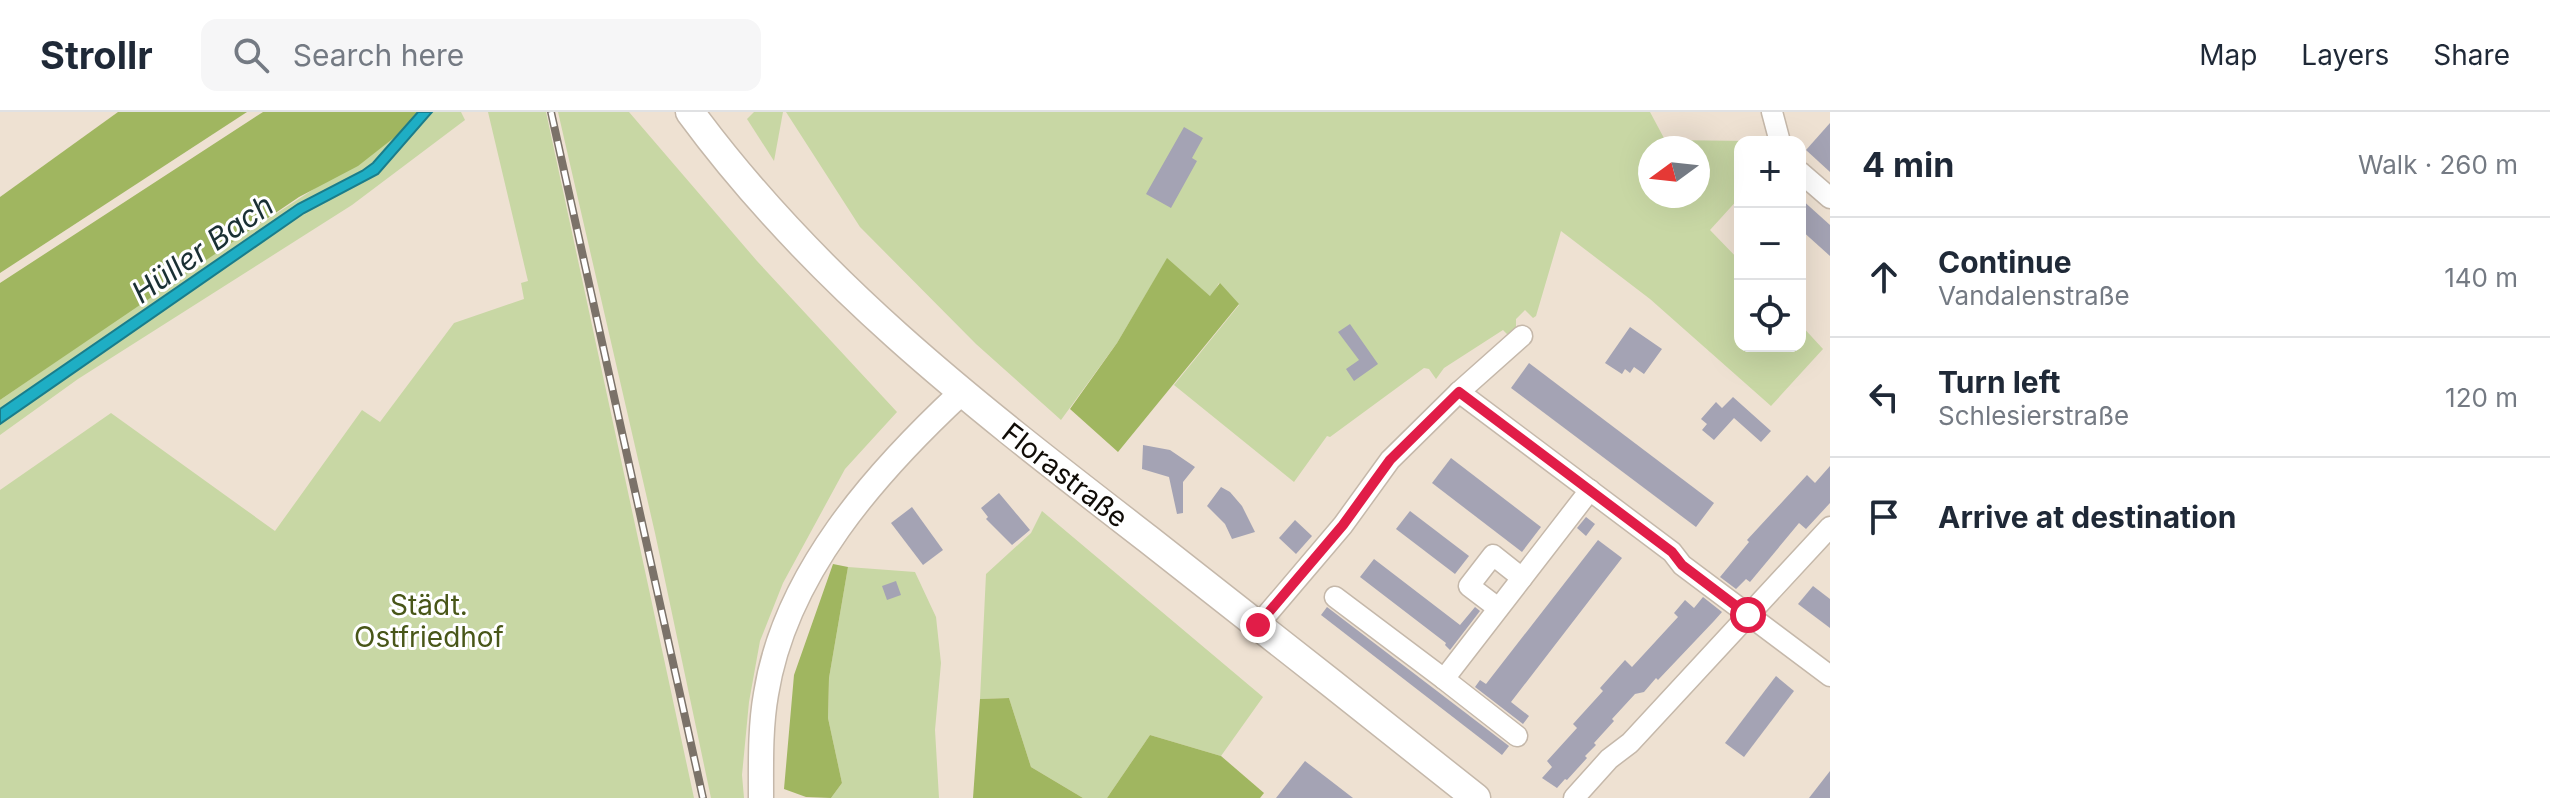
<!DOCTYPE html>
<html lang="en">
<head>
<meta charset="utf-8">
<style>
  :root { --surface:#fff; --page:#f6f6f7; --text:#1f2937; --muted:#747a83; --line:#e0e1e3 }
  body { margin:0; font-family:Inter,sans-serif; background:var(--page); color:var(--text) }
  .controls { position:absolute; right:24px; top:24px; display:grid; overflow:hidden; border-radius:16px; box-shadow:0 8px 32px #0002 }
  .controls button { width:72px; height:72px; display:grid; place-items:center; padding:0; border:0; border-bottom:2px solid var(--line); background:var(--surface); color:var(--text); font:40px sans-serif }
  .compass { position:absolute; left:1638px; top:24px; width:72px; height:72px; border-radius:50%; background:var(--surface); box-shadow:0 8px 32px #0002; rotate:255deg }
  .stop { position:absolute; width:24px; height:24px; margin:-18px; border:6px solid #e11d48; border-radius:50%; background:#fff }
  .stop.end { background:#e11d48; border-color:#fff; box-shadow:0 2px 8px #0008 }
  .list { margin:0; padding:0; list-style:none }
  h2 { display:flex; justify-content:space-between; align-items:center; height:104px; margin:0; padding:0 32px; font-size:34px }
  h2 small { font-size:26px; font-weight:400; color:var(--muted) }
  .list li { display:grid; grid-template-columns:52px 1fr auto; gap:24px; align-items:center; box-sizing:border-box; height:120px; padding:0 32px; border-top:2px solid var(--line) }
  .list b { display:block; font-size:30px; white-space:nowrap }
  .list p { margin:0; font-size:26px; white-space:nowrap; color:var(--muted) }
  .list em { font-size:26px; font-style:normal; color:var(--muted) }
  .icon { flex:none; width:44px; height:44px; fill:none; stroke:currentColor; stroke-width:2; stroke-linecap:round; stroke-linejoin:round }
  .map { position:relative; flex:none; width:1830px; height:686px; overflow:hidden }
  header { display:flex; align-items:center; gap:48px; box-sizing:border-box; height:112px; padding:0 40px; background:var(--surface); border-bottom:2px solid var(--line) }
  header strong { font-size:38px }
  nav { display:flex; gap:44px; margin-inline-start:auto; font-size:28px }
  .search { width:560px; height:72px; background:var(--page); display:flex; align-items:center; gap:20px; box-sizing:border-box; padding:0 28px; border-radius:16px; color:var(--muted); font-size:30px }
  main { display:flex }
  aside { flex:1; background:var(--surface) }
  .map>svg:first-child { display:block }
  .green { fill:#c8d7a4; fill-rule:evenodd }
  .forest { fill:#a0b660 }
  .water { fill:#1eaec4; stroke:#1a7d8b; stroke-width:2 }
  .building { fill:#a4a3b4 }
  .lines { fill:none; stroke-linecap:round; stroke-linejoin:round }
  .minor-casing { stroke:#c5b8aa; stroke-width:23 }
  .tertiary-casing { stroke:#c5b8aa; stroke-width:27 }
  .secondary-casing { stroke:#c5b8aa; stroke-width:31 }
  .minor { stroke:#fff; stroke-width:20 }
  .tertiary { stroke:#fff; stroke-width:24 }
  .secondary { stroke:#fff; stroke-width:28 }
  .rail-casing { stroke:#7b7269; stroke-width:8 }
  .rail { stroke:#fff; stroke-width:5; stroke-dasharray:15; stroke-linecap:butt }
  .route { stroke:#e11d48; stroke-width:10 }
  .labels { text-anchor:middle; stroke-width:6; stroke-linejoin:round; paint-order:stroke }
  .street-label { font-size:28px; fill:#100c07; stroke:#fff }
  .park-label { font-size:28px; fill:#485618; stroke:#fff }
  .water-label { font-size:30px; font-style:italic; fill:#1a3034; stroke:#fff }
</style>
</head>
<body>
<header>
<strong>Strollr</strong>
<div class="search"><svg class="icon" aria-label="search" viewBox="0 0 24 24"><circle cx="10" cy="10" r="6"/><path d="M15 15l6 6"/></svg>Search here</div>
<nav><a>Map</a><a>Layers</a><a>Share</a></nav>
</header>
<main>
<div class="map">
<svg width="1830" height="686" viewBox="0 0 1830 686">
  <rect width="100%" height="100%" fill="#eee1d2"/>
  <!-- green -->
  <g class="green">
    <path d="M 432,0 L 461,0 L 465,8 L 352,93 L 78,267 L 0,323 L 0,312 L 304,101 L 378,62 Z"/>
    <path d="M 488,0 L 546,0 L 694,686 L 0,686 L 0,378 L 111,301 L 275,419 L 362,298 L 380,310 L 454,211 L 524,187 L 521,171 L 528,169 Z"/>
    <path d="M 558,0 L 629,0 L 757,149 L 897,300 L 845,357 L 783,471 L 760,529 L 749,590 L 742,663 L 744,686 L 711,686 L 655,421 Z"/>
    <path d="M 754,0 L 783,0 L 774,49 L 747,7 Z"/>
    <path d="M 786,0 L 1650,0 L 1665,28 L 1750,29 L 1764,25 L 1766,30 L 1740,30 L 1740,85 L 1710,118 L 1740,149 L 1740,234 L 1800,234 L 1800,212 L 1823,237 L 1771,294 L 1650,187 L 1561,119 L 1536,204 L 1533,206 L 1525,198 L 1516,207 L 1516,215 L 1510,225 L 1503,218 L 1444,256 L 1436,267 L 1429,257 L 1424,256 L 1330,325 L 1327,324 L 1294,370 L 1174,273 L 1239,193 L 1219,171 L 1211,185 L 1167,147 L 1117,231 L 1061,308 L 976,232 L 860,115 ZM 1650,36 L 1698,36 L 1698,84 L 1650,84 Z"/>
    <path d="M 400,21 L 373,51 L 361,59 L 298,92 L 0,297 L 0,288 L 185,161 Z"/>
    <path d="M 1042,399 L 1263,585 L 1221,644 L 1150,623 L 1107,686 L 1083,686 L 1031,655 L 1009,586 L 980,587 L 986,462 L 1031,421 Z"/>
    <path d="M 848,455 L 915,460 L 936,505 L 941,551 L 935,618 L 939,686 L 831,686 L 842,671 L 828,606 L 829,566 Z"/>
  </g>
  <!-- forest -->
  <g class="forest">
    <path d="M 118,0 L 247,0 L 0,161 L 0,85 Z"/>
    <path d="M 263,0 L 418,0 L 400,21 L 358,54 L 299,85 L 0,288 L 0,171 Z"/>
    <path d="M 1167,146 L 1210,184 L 1220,171 L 1239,192 L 1118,340 L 1070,297 L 1117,231 Z"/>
    <path d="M 833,452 L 848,455 L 829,566 L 828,606 L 842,671 L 831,686 L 806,685 L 784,677 L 794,563 Z"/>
    <path d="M 1009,586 L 1031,655 L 1083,686 L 973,686 L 980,587 Z"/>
    <path d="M 1150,623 L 1221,644 L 1264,681 L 1260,686 L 1107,686 Z"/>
  </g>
  <!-- water -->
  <path class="water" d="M 418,0 L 432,0 L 378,62 L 304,101 L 0,312 L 0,297 L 298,92 L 362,59 L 373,51 Z"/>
  <!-- building -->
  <g class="building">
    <path d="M 1830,11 L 1830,60 L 1806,38 Z"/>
    <path d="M 1184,15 L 1203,26 L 1192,46 L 1197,49 L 1171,96 L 1146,82 Z"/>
    <path d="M 1800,86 L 1830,113 L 1830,144 L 1800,117 Z"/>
    <path d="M 1350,212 L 1378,252 L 1354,269 L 1346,257 L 1359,248 L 1338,220 Z"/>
    <path d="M 1630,215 L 1662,237 L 1644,262 L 1634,255 L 1630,261 L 1625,257 L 1622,262 L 1605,251 Z"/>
    <path d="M 1529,251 L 1714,391 L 1696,415 L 1511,276 Z"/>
    <path d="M 1733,285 L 1771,319 L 1761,330 L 1734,306 L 1714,328 L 1702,318 L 1707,312 L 1701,307 L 1716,290 L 1722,296 Z"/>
    <path d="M 1143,333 L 1170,338 L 1195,355 L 1183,370 L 1183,401 L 1177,402 L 1169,365 L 1142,357 Z"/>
    <path d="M 1451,346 L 1541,415 L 1522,440 L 1432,371 Z"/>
    <path d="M 1830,354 L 1830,391 L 1806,417 L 1799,411 L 1750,470 L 1746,467 L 1736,477 L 1720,465 L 1749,430 L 1747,428 L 1807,363 L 1815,371 Z"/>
    <path d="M 1221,375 L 1230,380 L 1242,394 L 1255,420 L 1232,427 L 1225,412 L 1207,394 Z"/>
    <path d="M 999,381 L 1030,418 L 1012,433 L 986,407 L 988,405 L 981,396 Z"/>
    <path d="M 912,395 L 943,438 L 923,453 L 891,411 Z"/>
    <path d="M 1410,399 L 1469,444 L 1455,462 L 1396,417 Z"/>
    <path d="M 1586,405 L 1595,412 L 1586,424 L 1577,416 Z"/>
    <path d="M 1295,408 L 1312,424 L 1296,442 L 1279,426 Z"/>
    <path d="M 1598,428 L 1622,446 L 1511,590 L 1529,604 L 1523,612 L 1475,575 L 1480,568 L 1486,572 Z"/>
    <path d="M 1374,447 L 1460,513 L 1475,495 L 1480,499 L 1450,538 L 1445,533 L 1446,531 L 1360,465 Z"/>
    <path d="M 896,469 L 901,483 L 887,488 L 882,474 Z"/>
    <path d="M 1813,474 L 1830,487 L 1830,516 L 1798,492 Z"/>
    <path d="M 1703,485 L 1722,500 L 1714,509 L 1658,568 L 1656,566 L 1644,580 L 1635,582 L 1612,607 L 1614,609 L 1594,631 L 1596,633 L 1585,644 L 1587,646 L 1567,668 L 1565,667 L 1557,676 L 1542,666 L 1552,655 L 1547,649 L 1577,616 L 1573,612 L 1603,579 L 1600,576 L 1625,548 L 1632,555 L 1678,505 L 1674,501 L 1685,488 L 1694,496 Z"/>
    <path d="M 1327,495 L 1509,634 L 1502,643 L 1321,503 Z"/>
    <path d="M 1776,564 L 1794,579 L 1744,645 L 1725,631 Z"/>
    <path d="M 1305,649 L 1331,669 L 1353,686 L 1276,686 Z"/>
    <path d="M 1830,659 L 1830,686 L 1809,686 Z"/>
  </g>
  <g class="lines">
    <!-- minor casing -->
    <g class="minor-casing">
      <g id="minor">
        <path d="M 1772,0 L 1780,30"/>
        <path d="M 1800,60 L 1830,86"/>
        <path d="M 1459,280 L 1672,440 L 1682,453 L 1830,564"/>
        <path d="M 1335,485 L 1444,567 L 1590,378"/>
        <path d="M 1498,496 L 1469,474 L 1493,443 L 1522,466"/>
        <path d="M 1258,513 L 1343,413 L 1390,348 L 1459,280 L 1522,224"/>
        <path d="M 1444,567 L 1517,624"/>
        <path d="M 1574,686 L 1609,647 L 1630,631 L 1830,415"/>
      </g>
    </g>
    <!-- tertiary casing -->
    <g class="tertiary-casing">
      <path id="tertiary" d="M 761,686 C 761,652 760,616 766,582 C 785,462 875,361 961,281"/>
    </g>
    <!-- secondary casing -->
    <g class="secondary-casing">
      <path id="secondary" d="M 690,0 C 818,174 980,297 1148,427 C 1258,513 1367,599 1476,686"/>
    </g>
    <!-- minor -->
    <use href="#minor" class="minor"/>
    <!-- tertiary -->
    <use href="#tertiary" class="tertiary"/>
    <!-- secondary -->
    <use href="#secondary" class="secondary"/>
    <!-- rail casing -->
    <g class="rail-casing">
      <path id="rail" d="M 551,0 L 703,686"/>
    </g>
    <!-- rail -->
    <use href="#rail" class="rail"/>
  </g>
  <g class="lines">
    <!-- route -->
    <path class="route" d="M 1258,513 L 1343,413 L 1390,348 L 1459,280 L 1672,440 L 1682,453 L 1748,503"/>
  </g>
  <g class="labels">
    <!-- street labels -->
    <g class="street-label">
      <text transform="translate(1065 363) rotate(38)" y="10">Florastraße</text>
    </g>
    <!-- park labels -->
    <g class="park-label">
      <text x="429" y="503">Städt.<tspan x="429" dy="32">Ostfriedhof</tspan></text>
    </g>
    <!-- water labels -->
    <g class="water-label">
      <text transform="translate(203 137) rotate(-35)" y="10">Hüller Bach</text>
    </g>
  </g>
</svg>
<div class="controls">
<button>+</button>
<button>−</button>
<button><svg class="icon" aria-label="locate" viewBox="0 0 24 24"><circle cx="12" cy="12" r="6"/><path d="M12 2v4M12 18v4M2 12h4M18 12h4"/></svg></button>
</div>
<svg class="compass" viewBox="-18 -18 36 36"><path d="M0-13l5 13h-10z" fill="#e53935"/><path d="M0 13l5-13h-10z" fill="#747a83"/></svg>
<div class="stop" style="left:1748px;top:503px"></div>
<div class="stop end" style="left:1258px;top:513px"></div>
</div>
<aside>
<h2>4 min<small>Walk · 260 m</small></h2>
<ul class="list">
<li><svg class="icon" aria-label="ahead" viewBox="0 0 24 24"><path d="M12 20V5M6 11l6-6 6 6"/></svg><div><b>Continue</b><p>Vandalenstraße</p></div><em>140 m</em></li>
<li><svg class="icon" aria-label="left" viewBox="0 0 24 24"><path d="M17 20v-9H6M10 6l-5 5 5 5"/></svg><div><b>Turn left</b><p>Schlesierstraße</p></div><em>120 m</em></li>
<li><svg class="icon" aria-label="arrive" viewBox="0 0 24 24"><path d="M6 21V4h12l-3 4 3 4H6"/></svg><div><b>Arrive at destination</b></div></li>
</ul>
</aside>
</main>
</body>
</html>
